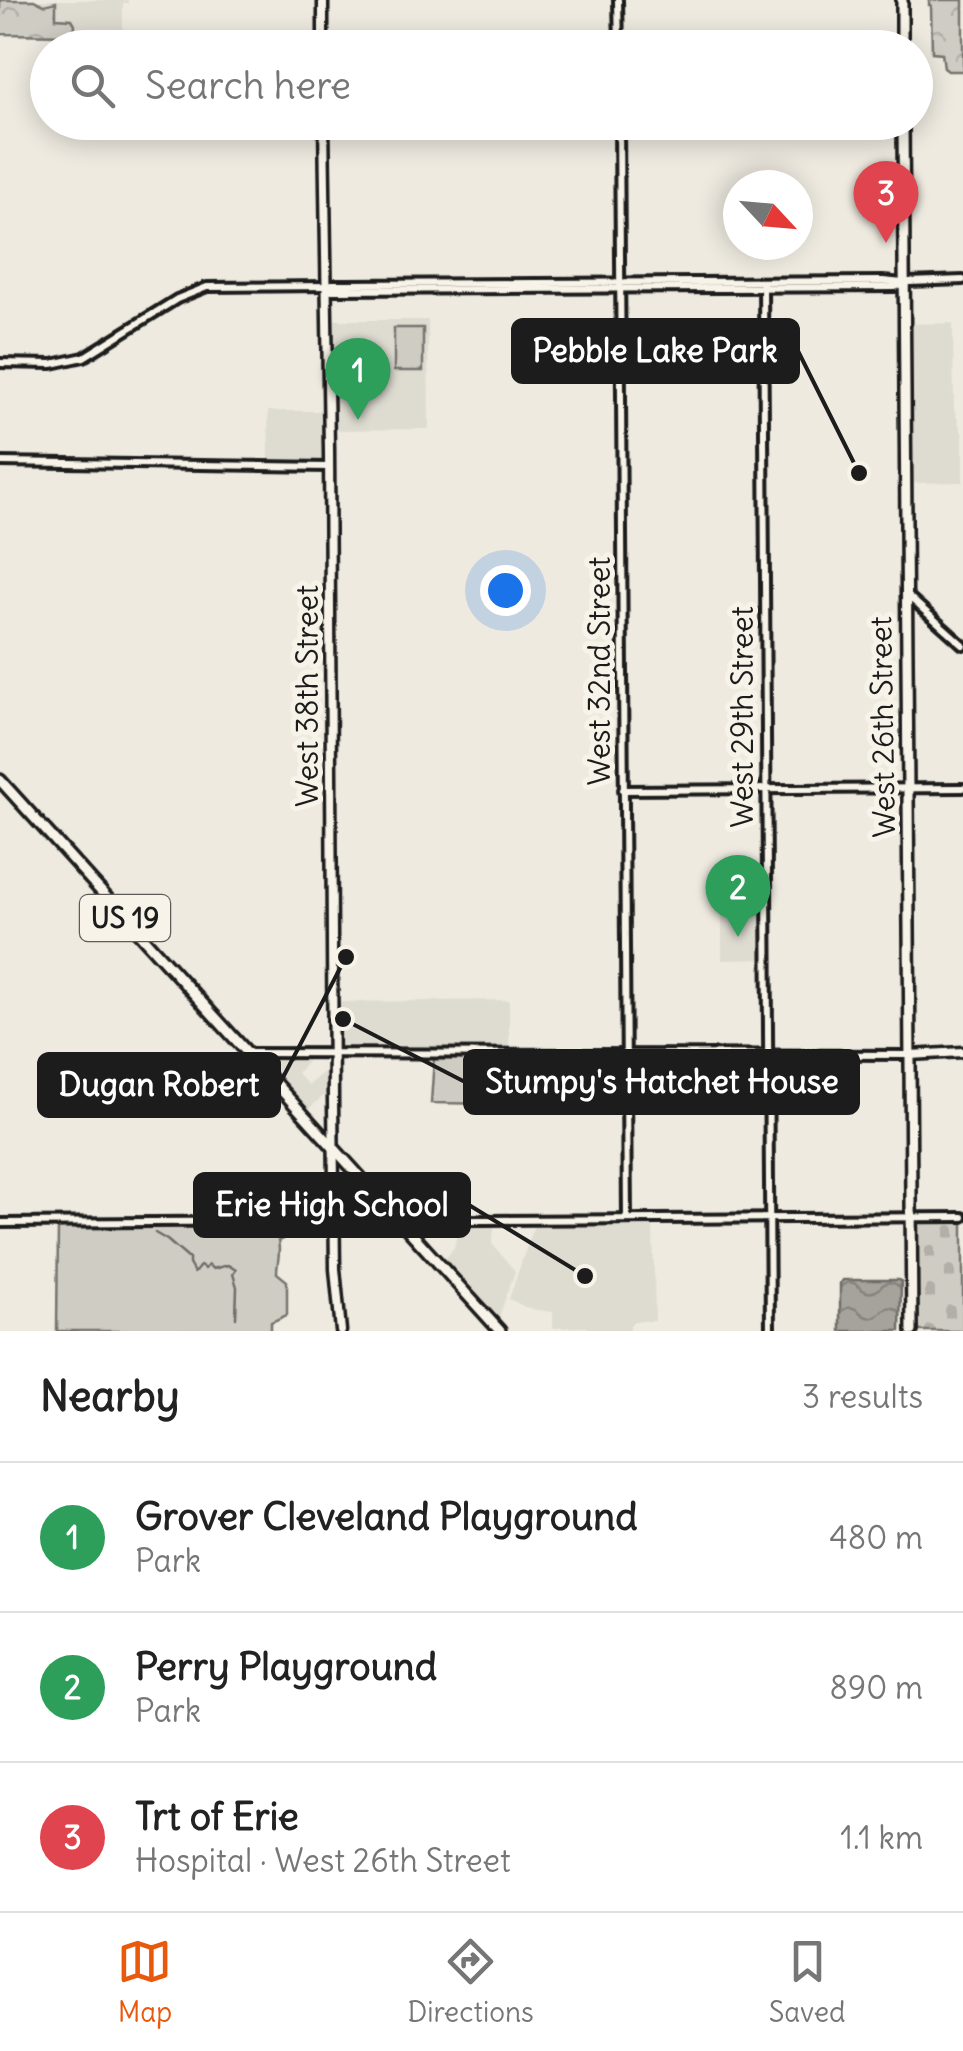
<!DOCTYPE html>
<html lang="en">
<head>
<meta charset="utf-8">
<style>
  :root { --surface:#fff; --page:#f2f2f2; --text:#222; --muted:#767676; --line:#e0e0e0; --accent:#ea580c }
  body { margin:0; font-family:Delius,sans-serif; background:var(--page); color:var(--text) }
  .compass { position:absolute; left:723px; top:170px; width:90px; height:90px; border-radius:50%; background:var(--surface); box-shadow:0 5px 25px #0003; rotate:116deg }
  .you { position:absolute; left:505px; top:590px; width:35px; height:35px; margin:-25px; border:8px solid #fff; border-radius:50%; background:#1a73e8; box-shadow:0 0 0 15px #1a73e833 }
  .badge { display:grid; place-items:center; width:65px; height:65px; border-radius:50%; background:var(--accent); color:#fff; font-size:32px; font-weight:700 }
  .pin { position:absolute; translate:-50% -82px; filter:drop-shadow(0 2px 5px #0008) }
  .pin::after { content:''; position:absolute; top:52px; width:35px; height:30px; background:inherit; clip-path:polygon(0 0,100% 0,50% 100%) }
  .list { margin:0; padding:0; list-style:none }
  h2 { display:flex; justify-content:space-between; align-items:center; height:130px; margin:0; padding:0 40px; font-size:42px }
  h2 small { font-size:32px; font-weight:400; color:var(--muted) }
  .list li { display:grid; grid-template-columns:65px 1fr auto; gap:30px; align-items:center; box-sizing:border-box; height:150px; padding:0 40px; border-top:2px solid var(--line) }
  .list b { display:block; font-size:38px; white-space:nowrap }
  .list p { margin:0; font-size:32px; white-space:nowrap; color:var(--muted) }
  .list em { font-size:32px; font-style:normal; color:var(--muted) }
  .icon { flex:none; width:55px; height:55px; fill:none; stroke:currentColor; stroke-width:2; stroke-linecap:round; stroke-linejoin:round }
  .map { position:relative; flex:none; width:963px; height:1331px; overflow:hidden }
  .search { position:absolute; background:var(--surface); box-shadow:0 5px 25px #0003; left:30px; right:30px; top:30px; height:110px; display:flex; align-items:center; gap:25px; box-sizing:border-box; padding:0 35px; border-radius:55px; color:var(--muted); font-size:38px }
  .sheet { height:580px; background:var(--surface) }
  nav { display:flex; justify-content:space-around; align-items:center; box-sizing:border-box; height:140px; border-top:2px solid var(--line); background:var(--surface); font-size:28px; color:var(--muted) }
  nav a { display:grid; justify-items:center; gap:5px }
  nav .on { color:var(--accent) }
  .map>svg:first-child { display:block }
  .built { fill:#dedbd1 }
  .green { fill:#cfccc3; stroke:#767470; stroke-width:2.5 }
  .forest { fill:url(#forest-crowns); stroke:#767470; stroke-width:2.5 }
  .cemetery { fill:url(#cemetery-stones); stroke:#767470; stroke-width:2.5 }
  .water { fill:url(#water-waves); stroke:#6f6d69; stroke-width:2.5 }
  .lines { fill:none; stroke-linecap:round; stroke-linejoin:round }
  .stream { stroke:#6f6d69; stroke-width:2.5 }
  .tertiary-casing { stroke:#1c1c1c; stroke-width:14 }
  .secondary-casing { stroke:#1c1c1c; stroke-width:15 }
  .primary-casing { stroke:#1c1c1c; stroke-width:16 }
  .tertiary { stroke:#f7f3e8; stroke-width:6 }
  .secondary { stroke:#f7f3e8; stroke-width:8 }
  .primary { stroke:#f7f3e8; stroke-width:9 }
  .labels { text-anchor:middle; stroke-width:10; stroke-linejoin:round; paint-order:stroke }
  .shield { fill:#f7f3e8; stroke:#5e5c59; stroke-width:2.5 }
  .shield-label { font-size:28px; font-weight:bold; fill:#1c1c1c }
  .street-label { font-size:30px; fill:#1c1c1c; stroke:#f7f3e8 }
  .leader { fill:none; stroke:#1c1c1c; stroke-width:4 }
  .callout-dot { fill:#1c1c1c; stroke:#f7f3e8; stroke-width:4 }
  .callout { fill:#1c1c1c; stroke:#1c1c1c; stroke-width:4 }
  .callout-label { font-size:32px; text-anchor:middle; font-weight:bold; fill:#fff }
</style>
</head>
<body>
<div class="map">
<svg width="963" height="1331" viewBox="0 0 963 1331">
  <defs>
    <pattern id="forest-crowns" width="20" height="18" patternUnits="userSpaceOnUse" patternTransform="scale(2.5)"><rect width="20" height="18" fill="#cfccc3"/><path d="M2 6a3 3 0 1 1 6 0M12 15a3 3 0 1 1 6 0" fill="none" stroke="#b1afa7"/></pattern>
    <pattern id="cemetery-stones" width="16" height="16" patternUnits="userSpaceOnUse" patternTransform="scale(2.5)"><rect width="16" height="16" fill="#cfccc3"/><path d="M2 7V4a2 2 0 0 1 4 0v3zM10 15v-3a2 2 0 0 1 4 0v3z" fill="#b1afa7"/></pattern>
    <pattern id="water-waves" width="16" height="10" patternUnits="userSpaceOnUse" patternTransform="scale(2.5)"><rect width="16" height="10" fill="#a6a39d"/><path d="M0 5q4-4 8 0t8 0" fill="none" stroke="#86847f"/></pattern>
  </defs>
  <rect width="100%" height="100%" fill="#eeeae0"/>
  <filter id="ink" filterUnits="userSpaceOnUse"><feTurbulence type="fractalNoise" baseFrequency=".01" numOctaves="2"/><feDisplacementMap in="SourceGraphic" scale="20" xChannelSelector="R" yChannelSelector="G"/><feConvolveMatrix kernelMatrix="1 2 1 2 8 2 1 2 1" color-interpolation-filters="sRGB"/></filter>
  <g filter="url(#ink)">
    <!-- built -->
    <g class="built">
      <path d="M 39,0 L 128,0 L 128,3 L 123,3 L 123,35 L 55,35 L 53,3 L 44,5 L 39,3 Z"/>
      <path d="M 329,320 L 428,320 L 429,429 L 331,430 Z"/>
      <path d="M 953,323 L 954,409 L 963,436 L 963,482 L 909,483 L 908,324 Z"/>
      <path d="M 268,411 L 325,411 L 325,465 L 269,465 Z"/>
      <path d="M 722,895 L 764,896 L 765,959 L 722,960 Z"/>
      <path d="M 509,1000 L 509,1052 L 336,1050 L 336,1002 Z"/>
      <path d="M 266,1057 L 311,1057 L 297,1073 L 308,1085 L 328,1068 L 328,1092 L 306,1111 L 263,1064 L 262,1061 Z"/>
      <path d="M 460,1222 L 495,1222 L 492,1244 L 515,1271 L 498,1320 L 495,1321 L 443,1263 L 454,1247 Z"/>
      <path d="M 535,1222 L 653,1222 L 655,1321 L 634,1321 L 630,1325 L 630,1331 L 586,1331 L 586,1327 L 553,1328 L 553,1312 L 529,1309 L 509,1299 Z"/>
    </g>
    <!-- green -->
    <g class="green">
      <rect x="394" y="328" width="29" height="43"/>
      <path d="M 503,1057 L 505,1104 L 431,1103 L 434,1058 Z"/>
      <path d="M 284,1224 L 283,1239 L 278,1241 C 281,1252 277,1262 277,1273 L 287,1281 L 287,1315 L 271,1322 L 271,1331 L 57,1331 L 58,1225 Z"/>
    </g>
    <!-- forest -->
    <g class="forest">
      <path d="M 0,0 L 34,0 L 44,5 L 56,2 L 56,18 L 72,19 L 75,24 L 74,35 L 0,34 Z"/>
      <path d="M 929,0 L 963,0 L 963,71 L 948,71 L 944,68 L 942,53 L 932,52 L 931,5 L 929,5 Z"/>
    </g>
    <!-- cemetery -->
    <path class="cemetery" d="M 916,1219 L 963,1219 L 963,1331 L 914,1331 L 914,1221 Z"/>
    <!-- water -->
    <path class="water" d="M 843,1280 L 899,1280 L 901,1282 L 900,1331 L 840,1331 L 840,1283 Z"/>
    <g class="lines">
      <!-- stream -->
      <path class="stream" d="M 155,1233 L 167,1240 L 189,1259 L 189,1264 L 194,1273 L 200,1266 L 205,1269 L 208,1265 L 213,1269 L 228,1265 L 236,1270 L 233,1274 L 237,1287 L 236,1318"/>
      <!-- tertiary casing -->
      <g class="tertiary-casing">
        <g id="tertiary">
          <path d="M 618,0 L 619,48"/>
          <path d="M 619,122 L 627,1219"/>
          <path d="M 763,282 L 770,1331"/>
          <path d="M 330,287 L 332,290 L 895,287 L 909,282 L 963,280"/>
          <path d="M 330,287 L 332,284 L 345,284 L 883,281 L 903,283"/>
          <path d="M 0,363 L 52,364 L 84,357 L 177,299 L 207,287 L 329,286"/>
          <path d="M 0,462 L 329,467"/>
          <path d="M 907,595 L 963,645"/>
          <path d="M 623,790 L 963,788"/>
          <path d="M 249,1053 L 910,1055"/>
          <path d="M 0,1223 L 963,1217"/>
        </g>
      </g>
      <!-- secondary casing -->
      <g class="secondary-casing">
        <g id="secondary">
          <path d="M 323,0 L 323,48"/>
          <path d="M 324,122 L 329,449 L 333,1102 L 335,1269 L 341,1331"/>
          <path d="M 910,1055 L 963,1052"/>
        </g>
      </g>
      <!-- primary casing -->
      <g class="primary-casing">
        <g id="primary">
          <path d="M 902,0 L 902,48"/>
          <path d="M 903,122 L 912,1331"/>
          <path d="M 0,780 L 500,1331"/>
        </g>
      </g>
      <!-- tertiary -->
      <use href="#tertiary" class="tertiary"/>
      <!-- secondary -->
      <use href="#secondary" class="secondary"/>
      <!-- primary -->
      <use href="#primary" class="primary"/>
    </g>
  </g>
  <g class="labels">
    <!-- shield labels -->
    <rect class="shield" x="80" y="895" width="90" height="46" rx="8"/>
    <g class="shield-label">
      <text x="125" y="928">US 19</text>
    </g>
    <!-- street labels -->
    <g class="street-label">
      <text transform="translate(600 671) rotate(-90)" y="10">West 32nd Street</text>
      <text transform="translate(308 696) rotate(-90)" y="10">West 38th Street</text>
      <text transform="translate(743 717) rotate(-90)" y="10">West 29th Street</text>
      <text transform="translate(883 727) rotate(-91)" y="10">West 26th Street</text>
    </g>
  </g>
  <!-- callouts -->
  <path class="leader" d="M859 473L798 351M343 1019L465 1082M346 957L279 1085M585 1276L469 1205"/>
  <g class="callout-dot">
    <circle cx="859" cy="473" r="10"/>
    <circle cx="343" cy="1019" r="10"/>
    <circle cx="346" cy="957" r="10"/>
    <circle cx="585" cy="1276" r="10"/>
  </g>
  <g class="callout">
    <rect x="513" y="320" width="285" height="62" rx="10"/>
    <rect x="465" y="1051" width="393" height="62" rx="10"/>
    <rect x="39" y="1054" width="240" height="62" rx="10"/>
    <rect x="195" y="1174" width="274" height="62" rx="10"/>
  </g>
  <g class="callout-label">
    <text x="655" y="362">Pebble Lake Park</text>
    <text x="662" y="1093">Stumpy's Hatchet House</text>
    <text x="159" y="1096">Dugan Robert</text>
    <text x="332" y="1216">Erie High School</text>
  </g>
</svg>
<svg class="compass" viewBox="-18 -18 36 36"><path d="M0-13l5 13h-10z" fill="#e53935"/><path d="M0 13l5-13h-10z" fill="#767676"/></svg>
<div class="you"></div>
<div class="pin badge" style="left:358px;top:420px;background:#2e9e5b">1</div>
<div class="pin badge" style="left:738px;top:937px;background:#2e9e5b">2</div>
<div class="pin badge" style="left:886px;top:243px;background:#e0444e">3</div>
<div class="search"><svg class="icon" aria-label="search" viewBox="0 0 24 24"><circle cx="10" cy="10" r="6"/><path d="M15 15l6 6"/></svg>Search here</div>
</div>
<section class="sheet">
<h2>Nearby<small>3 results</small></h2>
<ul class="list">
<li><span class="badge" style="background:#2e9e5b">1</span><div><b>Grover Cleveland Playground</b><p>Park</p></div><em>480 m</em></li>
<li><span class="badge" style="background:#2e9e5b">2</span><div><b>Perry Playground</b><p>Park</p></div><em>890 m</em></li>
<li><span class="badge" style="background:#e0444e">3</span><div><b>Trt of Erie</b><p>Hospital · West 26th Street</p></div><em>1.1 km</em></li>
</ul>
</section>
<nav>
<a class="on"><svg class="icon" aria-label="map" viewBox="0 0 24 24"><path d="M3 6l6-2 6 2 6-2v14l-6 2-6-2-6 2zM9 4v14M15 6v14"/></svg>Map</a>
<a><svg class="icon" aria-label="directions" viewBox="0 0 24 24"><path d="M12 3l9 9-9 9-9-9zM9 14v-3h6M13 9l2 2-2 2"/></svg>Directions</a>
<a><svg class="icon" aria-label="saved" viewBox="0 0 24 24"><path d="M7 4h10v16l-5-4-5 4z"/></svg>Saved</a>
</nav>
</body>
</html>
